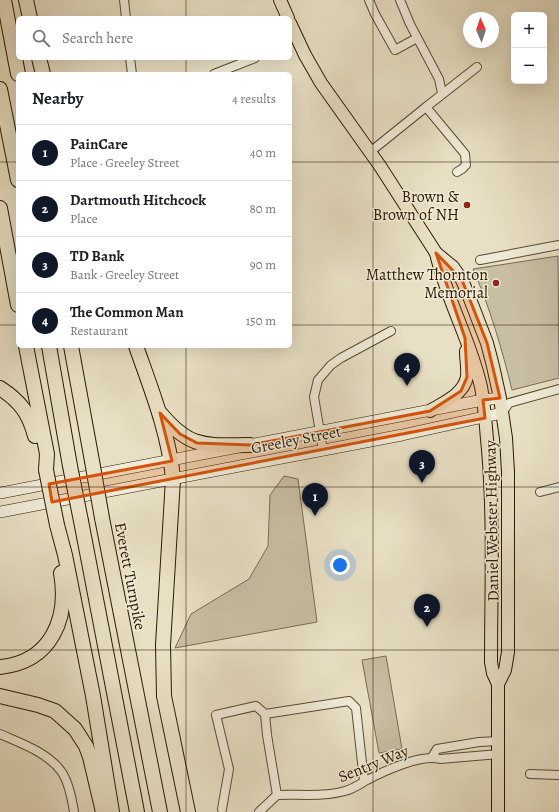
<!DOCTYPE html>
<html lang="en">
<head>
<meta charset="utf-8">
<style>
  :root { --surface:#fff; --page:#f2f2f2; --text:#202124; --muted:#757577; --line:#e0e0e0; --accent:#111827 }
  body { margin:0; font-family:Alegreya,serif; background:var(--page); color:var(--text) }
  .controls { position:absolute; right:12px; top:12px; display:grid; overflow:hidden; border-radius:6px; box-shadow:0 4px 16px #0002 }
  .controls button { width:36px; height:36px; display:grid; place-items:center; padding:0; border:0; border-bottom:1px solid var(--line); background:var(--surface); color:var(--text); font:20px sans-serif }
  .compass { position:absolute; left:463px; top:12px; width:36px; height:36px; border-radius:50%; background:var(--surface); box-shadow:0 4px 16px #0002; rotate:357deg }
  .you { position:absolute; left:340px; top:565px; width:14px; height:14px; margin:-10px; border:3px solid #fff; border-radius:50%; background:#1a73e8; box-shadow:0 0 0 6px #1a73e833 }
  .badge { display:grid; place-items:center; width:26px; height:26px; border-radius:50%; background:var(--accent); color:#fff; font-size:13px; font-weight:700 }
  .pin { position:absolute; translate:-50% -33px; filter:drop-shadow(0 1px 2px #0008) }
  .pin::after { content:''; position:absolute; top:21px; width:14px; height:12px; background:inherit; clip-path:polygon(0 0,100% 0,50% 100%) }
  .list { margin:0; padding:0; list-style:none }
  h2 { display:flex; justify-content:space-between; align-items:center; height:52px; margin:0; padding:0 16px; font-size:17px }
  h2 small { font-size:13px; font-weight:400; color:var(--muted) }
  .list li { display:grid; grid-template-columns:26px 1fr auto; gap:12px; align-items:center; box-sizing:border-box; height:56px; padding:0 16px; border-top:1px solid var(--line) }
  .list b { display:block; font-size:15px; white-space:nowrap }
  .list p { margin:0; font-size:13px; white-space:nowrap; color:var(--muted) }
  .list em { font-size:13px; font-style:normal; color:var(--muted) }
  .icon { flex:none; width:22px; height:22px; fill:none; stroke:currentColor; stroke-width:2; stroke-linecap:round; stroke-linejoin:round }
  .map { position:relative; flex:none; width:559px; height:812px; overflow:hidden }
  .search { position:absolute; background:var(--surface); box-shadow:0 4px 16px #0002; left:16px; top:16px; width:276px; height:44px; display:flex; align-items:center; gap:10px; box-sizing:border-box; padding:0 14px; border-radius:6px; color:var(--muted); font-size:15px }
  .panel { position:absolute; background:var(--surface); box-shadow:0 4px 16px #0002; left:16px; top:72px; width:276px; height:276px; border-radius:6px }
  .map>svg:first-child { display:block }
  .green { fill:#c8bea4; stroke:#7a6c52 }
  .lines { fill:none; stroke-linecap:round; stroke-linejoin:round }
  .street-casing { stroke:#5b4b31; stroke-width:10 }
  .secondary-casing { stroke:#2c1900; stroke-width:12 }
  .primary-casing { stroke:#2c1900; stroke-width:14 }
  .highway-casing { stroke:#2c1900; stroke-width:16 }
  .street { stroke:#f0ebd9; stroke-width:8 }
  .secondary { stroke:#f0ebd9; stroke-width:11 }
  .primary { stroke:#e8e0c5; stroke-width:12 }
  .highway { stroke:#e8e0c5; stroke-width:14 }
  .highway-bridge-casing { stroke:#2c1900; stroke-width:16; stroke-linecap:butt }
  .highway-bridge { stroke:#e8e0c5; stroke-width:14 }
  .marked { fill:#d5530b; fill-opacity:0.2; stroke:#d5530b; stroke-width:3; stroke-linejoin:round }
  .grid { fill:none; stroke:#2c1900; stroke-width:1; stroke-opacity:0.55 }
  .poi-dot { fill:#8f2418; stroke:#f0ebd9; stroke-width:1.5 }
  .labels { text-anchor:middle; stroke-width:3; stroke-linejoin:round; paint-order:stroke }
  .poi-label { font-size:16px; fill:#2c1900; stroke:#f0ebd9; text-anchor:end }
  .street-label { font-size:16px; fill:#2c1900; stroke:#f0ebd9 }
</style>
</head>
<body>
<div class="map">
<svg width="559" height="812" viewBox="0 0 559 812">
  <rect width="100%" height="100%" fill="#e8e0c5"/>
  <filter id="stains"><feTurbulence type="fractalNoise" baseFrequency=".005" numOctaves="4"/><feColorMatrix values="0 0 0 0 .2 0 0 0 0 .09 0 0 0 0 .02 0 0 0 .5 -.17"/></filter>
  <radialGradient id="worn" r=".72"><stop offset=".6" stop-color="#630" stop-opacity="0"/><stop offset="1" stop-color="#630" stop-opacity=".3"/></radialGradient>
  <!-- green -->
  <g class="green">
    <path d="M 558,256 L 559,378 L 512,390 C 502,349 490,308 473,269 Z"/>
    <path d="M 284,476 L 298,479 L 317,622 L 175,648 L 191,614 L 249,579 L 268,546 L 270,495 Z"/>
    <path d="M 386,656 L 402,749 L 379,753 L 362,660 Z"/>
  </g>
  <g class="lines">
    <!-- street casing -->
    <g class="street-casing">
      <g id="street">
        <path d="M 124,0 L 126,18"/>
        <path d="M 369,0 L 375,14 L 395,50 L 417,38"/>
        <path d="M 400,0 L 410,24 L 439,79 L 442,93"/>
        <path d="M 130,58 L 132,74"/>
        <path d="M 214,74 L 255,58"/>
        <path d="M 426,107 L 477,67"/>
        <path d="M 370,152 L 426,107 L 465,154 L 466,165 L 462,169 L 457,172"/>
        <path d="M 480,260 L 559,245"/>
        <path d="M 502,413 L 509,403 L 559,389"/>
        <path d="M 323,450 L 314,397 L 318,380 L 331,365 L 341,358 L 391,331"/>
        <path d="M 540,492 L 559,487"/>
        <path d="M 265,714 L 349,701 L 356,708 L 364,781"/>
        <path d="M 0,734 C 20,743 47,752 61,771 C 69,782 72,799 74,812"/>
        <path d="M 432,757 L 437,749 L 479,742 L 499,741"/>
        <path d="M 530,774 L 559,775"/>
        <path d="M 222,809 L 229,769 L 216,715 L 256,706 L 265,714 L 267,735 L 277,795"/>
        <path d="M 259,812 L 277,795 C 300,794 323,797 345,791 C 353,789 360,784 367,780 C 384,771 421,754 440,759 L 499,754"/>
      </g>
    </g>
    <!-- secondary casing -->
    <g class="secondary-casing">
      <g id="secondary">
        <path d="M 0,493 L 483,400 L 500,398"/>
        <path d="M 0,512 L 402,435 L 502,413"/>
      </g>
    </g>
    <!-- primary casing -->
    <g class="primary-casing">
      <g id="primary">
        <path d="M 280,0 L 288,18"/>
        <path d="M 290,23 L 305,55 L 321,83 L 380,166 L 436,253 L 453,267 L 462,280 L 470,299 L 487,343 L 493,366 L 500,398 L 506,438 L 508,472 L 508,652 L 505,670 L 498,684 L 498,812"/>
        <path d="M 436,253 C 446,299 471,341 481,387 C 485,408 486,430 488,450 C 494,521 491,592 491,662 L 493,673 L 498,684"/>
        <path d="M 430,411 C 444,402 463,395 467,377 C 468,369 466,360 466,351"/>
      </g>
    </g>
    <!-- highway casing -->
    <g class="highway-casing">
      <g id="highway">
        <path d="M 4,0 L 18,74"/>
        <path d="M 26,0 L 30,18"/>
        <path d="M 39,58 L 43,74"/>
        <path d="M 0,89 L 18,180"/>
        <path d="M 0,208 L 18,305"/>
        <path d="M 26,346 L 47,454 L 46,470"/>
        <path d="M 49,346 L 70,466"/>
        <path d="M 71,346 L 92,461"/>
        <path d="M 136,346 C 151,389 169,433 173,479 L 163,645 L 164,696 L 188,812"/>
        <path d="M 0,388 C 20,401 29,413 35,436"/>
        <path d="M 161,414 C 191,450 207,445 250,445"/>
        <path d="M 102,518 L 160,812"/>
        <path d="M 81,521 L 137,812"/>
        <path d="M 57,525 L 65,555 L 93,696 L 112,812"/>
        <path d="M 0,667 C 51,662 69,619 61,573"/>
        <path d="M 0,696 L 38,705 L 55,711 L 75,729 L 86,746 L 90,757 L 103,812"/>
      </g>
    </g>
    <!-- street -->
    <use href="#street" class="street"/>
    <!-- secondary -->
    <use href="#secondary" class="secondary"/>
    <!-- primary -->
    <use href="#primary" class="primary"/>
    <!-- highway -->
    <use href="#highway" class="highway"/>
    <!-- highway-bridge casing -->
    <g class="highway-bridge-casing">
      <g id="highway-bridge">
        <path d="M 92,461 L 102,518"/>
        <path d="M 70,466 L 81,521"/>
        <path d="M 46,470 L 57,525"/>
      </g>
    </g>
    <!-- highway-bridge -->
    <use href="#highway-bridge" class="highway-bridge"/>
  </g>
  <!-- marked area -->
  <path class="marked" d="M 436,253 L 462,280 L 487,343 L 500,398 L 483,400 L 485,418 L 52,502 L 49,484 L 172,461 L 160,413 L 180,434 L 197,443 L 250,445 L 430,411 L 461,391 L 467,377 L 465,338 Z"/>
  <!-- grid -->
  <path class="grid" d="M 186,0 L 186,18M 373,0 L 373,812M 186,58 L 186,74M 0,162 L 18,162M 290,162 L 559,162M 0,325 L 18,325M 290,325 L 559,325M 186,346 L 186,812M 0,487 L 559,487M 0,650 L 559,650"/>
  <!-- markers -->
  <g class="poi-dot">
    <circle cx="467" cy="205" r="4"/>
    <circle cx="496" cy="283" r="4"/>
  </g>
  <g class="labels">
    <!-- poi labels -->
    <g class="poi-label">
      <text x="459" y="202">Brown &amp;<tspan x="459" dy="18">Brown of NH</tspan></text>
      <text x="488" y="280">Matthew Thornton<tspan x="488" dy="18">Memorial</tspan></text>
    </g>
    <!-- street labels -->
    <g class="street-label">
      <text transform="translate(296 439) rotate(-11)" y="6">Greeley Street</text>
      <text transform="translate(491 521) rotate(-91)" y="6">Daniel Webster Highway</text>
      <text transform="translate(131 576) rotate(79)" y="6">Everett Turnpike</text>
      <text transform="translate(373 763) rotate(-22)" y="6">Sentry Way</text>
    </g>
  </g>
  <rect width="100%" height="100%" filter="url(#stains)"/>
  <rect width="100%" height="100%" fill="url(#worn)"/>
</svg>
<div class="controls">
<button>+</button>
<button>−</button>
</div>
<svg class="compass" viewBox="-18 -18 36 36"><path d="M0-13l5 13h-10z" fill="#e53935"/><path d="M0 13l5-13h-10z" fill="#757577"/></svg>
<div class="you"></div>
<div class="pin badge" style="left:315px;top:516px">1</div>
<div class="pin badge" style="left:427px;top:627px">2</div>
<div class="pin badge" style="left:422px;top:483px">3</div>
<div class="pin badge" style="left:407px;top:386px">4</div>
<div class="search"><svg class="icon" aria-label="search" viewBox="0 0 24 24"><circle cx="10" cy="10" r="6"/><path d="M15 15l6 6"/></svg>Search here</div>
<section class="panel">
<h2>Nearby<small>4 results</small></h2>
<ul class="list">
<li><span class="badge">1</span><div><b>PainCare</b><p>Place · Greeley Street</p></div><em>40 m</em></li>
<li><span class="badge">2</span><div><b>Dartmouth Hitchcock</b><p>Place</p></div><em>80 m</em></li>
<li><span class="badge">3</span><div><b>TD Bank</b><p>Bank · Greeley Street</p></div><em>90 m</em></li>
<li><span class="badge">4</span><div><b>The Common Man</b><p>Restaurant</p></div><em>150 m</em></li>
</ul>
</section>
</div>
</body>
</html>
